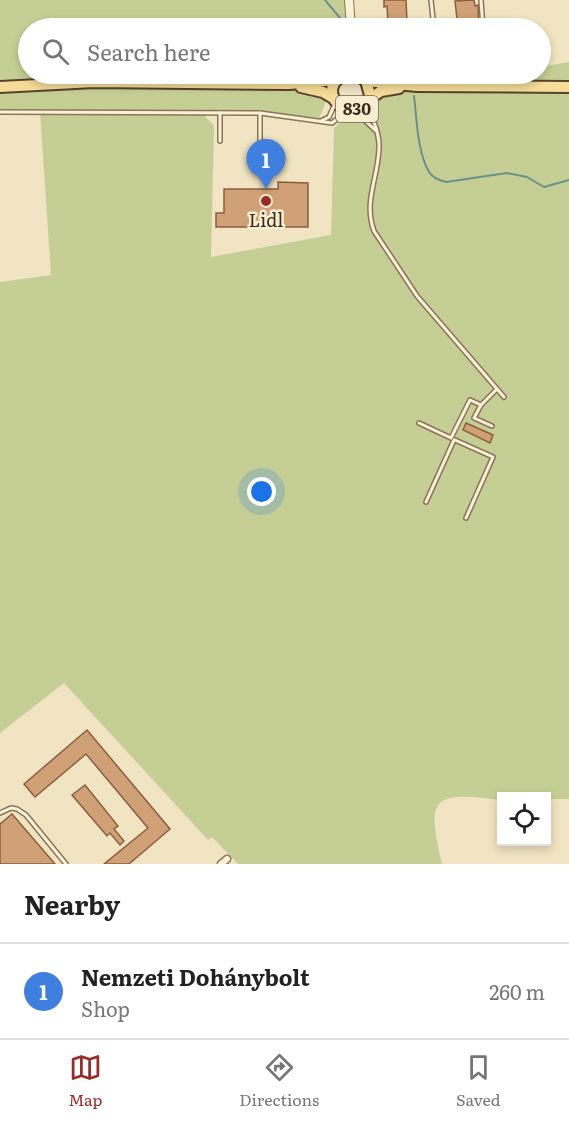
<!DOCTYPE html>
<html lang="en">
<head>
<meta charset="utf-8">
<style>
  :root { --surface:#fff; --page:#f6f6f6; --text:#222; --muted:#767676; --line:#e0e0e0; --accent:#9c2a25 }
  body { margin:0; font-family:Literata,serif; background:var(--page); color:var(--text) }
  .controls { position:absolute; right:18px; bottom:18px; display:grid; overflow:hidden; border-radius:0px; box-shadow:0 3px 9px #0003 }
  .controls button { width:54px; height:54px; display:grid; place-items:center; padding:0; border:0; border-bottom:2px solid var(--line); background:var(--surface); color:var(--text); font:30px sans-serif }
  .you { position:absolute; left:262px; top:492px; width:21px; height:21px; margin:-15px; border:4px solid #fff; border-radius:50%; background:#1a73e8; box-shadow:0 0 0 9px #1a73e833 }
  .badge { display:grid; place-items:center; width:39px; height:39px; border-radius:50%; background:var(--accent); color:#fff; font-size:20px; font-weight:700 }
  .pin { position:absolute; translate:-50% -50px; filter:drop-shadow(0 2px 3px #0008) }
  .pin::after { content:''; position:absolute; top:32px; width:21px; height:18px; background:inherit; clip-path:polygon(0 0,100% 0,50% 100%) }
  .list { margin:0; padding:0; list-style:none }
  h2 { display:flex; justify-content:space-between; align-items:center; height:78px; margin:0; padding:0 24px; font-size:26px }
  h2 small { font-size:20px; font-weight:400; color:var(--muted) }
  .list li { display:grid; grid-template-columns:39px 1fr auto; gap:18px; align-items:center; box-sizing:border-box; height:96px; padding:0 24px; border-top:2px solid var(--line) }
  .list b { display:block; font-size:22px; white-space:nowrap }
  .list p { margin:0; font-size:20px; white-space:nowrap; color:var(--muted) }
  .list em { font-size:20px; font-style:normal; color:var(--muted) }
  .icon { flex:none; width:33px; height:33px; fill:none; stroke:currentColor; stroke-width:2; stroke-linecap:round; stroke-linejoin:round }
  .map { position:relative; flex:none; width:569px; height:864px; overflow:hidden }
  .search { position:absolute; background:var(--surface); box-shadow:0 3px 9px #0003; left:18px; right:18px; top:18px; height:66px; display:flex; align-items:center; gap:15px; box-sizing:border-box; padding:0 21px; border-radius:33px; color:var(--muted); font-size:22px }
  .sheet { height:174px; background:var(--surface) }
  nav { display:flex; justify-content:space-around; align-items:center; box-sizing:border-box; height:84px; border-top:2px solid var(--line); background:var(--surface); font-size:16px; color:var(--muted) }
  nav a { display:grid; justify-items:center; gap:3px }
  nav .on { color:var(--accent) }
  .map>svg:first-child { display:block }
  .green { fill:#c5cf95 }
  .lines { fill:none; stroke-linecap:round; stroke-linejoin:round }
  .stream { stroke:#6b9189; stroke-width:2 }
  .building { fill:#d0a076; stroke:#8b5f3d; stroke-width:1.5 }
  .service-casing { stroke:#8b7558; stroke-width:6 }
  .minor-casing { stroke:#8b7558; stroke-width:9 }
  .tertiary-casing { stroke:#8b7558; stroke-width:10 }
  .primary-casing { stroke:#58432d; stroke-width:14 }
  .service { stroke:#faf1d6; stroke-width:3 }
  .minor { stroke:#faf1d6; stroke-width:6 }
  .tertiary { stroke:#faf1d6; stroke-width:8 }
  .primary { stroke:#f5dc98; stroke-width:10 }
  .poi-dot { fill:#9c2a25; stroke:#f7eed2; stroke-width:2 }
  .labels { text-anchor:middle; stroke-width:5; stroke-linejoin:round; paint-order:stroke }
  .shield { fill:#f7eed2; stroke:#736653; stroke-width:1.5 }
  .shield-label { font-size:16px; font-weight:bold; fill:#3a2c1d }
  .poi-label { font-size:18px; fill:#3a2c1d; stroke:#f7eed2 }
</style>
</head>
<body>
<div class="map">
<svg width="569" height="864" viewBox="0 0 569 864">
  <rect width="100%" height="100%" fill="#f0e4c2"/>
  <!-- green -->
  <path class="green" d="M 0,0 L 348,0 L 350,28 L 28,28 L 28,74 L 329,74 L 317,76 L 317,79 L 327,98 L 319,119 L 258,111 L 205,112 L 205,117 L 213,124 L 214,128 L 211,257 L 331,235 L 334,128 L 348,115 L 379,95 L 401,89 L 531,89 L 528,74 L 540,74 L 541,67 L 569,62 L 569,799 L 547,799 L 546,796 L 502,796 L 500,800 C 432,791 426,797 442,864 L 238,864 L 212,837 L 208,840 L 64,683 L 0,733 L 0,282 L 51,275 L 40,111 L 0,110 Z"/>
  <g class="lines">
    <!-- stream -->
    <g class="stream">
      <path d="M 325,0 L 341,19"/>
      <path d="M 358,21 L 370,28"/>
      <path d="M 416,77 L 416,74"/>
      <path d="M 414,96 C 417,120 417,151 429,172 C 433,178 439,180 446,182 L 507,173 L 527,177 L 544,187 L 569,180"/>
    </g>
  </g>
  <!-- building -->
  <g class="building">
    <path d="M 384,0 L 406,0 L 407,22 L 388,22 L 387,6 L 384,7 Z"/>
    <path d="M 474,0 L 475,6 L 478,5 L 479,28 L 458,28 L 455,1 Z"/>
    <path d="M 278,182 L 308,183 L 308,227 L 216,227 L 216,213 L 224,213 L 224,189 L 278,189 Z"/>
    <path d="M 466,423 L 493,435 L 490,443 L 463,430 Z"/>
    <path d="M 87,730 L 170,829 L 129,864 L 104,864 L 148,828 L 86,754 L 35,797 L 24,784 Z"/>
    <path d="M 85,785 L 118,826 L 114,829 L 124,841 L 120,845 L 110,833 L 107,836 L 72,795 Z"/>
    <path d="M 12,814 L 55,864 L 0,864 L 0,824 Z"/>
  </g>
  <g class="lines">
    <!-- service casing -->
    <g class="service-casing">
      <g id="service">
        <path d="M 431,0 L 434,28"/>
        <path d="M 481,0 L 483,28"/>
        <path d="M 498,74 L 509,82"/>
        <path d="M 368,106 C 372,119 380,133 379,147 C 379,176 363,201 374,231 L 417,296 L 504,397"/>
        <path d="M 0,112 L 260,113 L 332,123 L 345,113"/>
        <path d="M 356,112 L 375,130"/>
        <path d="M 321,121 L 329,117 L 335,104"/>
        <path d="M 220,141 L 220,113"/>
        <path d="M 260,141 L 260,113"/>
        <path d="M 481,405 L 474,418 L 492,426"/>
        <path d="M 419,423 L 451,438 L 470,400 L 481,405 L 497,389"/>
        <path d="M 455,440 L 493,457 L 466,518"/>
        <path d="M 426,502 L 454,440"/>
        <path d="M 0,813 L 11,808 L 17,809 L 26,815 L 66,864"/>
      </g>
    </g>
    <!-- minor casing -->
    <g class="minor-casing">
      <path id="minor" d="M 221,864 L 227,859"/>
    </g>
    <!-- tertiary casing -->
    <g class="tertiary-casing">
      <path id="tertiary" d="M 349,0 L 351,28"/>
    </g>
    <!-- primary casing -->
    <g class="primary-casing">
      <g id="primary">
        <path d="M 347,74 C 308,88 356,135 370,95 L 366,81 L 356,74"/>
        <path d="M 366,81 L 417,86 L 569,87"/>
        <path d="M 0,87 L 94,82 L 289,84 L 336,80"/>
        <path d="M 301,87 L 323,92 L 333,98"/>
        <path d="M 368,100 L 381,91 L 399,88"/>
      </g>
    </g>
    <!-- service -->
    <use href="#service" class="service"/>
    <!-- minor -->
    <use href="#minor" class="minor"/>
    <!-- tertiary -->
    <use href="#tertiary" class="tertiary"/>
    <!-- primary -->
    <use href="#primary" class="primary"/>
  </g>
  <!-- markers -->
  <circle class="poi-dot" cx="266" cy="201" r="6"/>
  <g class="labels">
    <!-- shield labels -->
    <rect class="shield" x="336" y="96" width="42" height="26" rx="4.5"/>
    <g class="shield-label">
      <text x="357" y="115">830</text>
    </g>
    <!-- poi labels -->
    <g class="poi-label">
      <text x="266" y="227">Lidl</text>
    </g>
  </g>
</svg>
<div class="controls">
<button><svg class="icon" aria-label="locate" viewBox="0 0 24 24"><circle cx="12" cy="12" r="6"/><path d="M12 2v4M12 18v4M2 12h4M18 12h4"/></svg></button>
</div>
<div class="you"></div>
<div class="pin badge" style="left:266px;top:189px;background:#3f7fe0">1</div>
<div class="search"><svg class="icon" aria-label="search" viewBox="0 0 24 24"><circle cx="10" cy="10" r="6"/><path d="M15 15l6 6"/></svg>Search here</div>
</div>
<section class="sheet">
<h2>Nearby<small></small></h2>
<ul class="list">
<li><span class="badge" style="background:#3f7fe0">1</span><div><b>Nemzeti Dohánybolt</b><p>Shop</p></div><em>260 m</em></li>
</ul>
</section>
<nav>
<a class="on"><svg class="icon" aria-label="map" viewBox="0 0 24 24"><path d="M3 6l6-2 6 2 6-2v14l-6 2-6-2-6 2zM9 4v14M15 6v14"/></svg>Map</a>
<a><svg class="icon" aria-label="directions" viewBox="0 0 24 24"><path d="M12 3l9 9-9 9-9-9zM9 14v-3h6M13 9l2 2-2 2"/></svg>Directions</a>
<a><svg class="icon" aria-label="saved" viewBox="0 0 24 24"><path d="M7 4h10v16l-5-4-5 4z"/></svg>Saved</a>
</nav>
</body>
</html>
